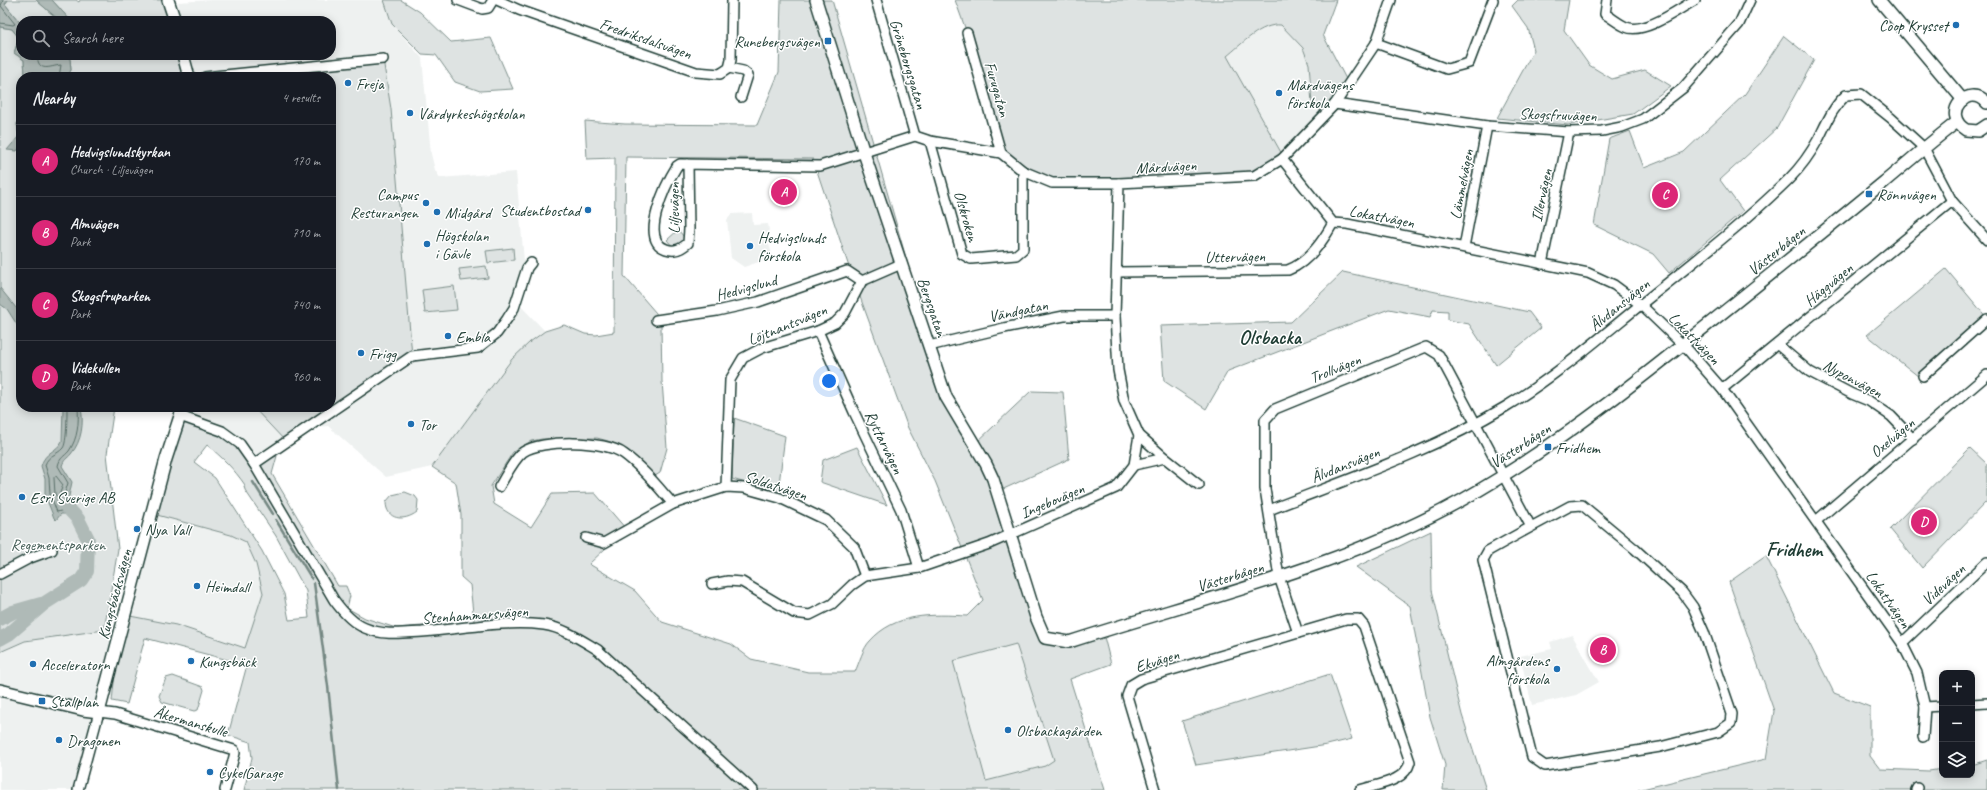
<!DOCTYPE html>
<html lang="en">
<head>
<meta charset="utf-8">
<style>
  :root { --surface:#171b24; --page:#20242c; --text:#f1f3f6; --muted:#9ea1a6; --line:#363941; --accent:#db2777 }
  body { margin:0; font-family:Caveat,sans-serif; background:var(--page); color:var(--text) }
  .controls { position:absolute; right:12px; bottom:12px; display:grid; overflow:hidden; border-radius:8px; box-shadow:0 2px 10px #0003 }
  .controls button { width:36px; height:36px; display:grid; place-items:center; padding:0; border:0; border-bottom:1px solid var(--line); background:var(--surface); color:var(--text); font:20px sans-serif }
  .you { position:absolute; left:829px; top:381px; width:14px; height:14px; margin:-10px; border:3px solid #fff; border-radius:50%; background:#1a73e8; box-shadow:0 0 0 6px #1a73e833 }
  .badge { display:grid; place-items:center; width:26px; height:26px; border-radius:50%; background:var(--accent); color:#fff; font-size:13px; font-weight:700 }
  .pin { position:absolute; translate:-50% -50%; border:2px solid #fff; box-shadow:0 1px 4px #0006 }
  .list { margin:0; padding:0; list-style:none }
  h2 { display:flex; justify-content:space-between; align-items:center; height:52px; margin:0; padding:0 16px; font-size:17px }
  h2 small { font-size:13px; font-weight:400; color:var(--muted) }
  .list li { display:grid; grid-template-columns:26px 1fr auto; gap:12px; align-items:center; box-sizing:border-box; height:72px; padding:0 16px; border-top:1px solid var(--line) }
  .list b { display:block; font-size:15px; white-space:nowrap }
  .list p { margin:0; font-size:13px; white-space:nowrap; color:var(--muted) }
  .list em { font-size:13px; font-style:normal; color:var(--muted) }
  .icon { flex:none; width:22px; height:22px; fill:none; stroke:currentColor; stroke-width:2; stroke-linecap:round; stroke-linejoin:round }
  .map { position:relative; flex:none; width:1987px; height:790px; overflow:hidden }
  .search { position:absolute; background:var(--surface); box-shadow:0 2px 10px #0003; left:16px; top:16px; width:320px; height:44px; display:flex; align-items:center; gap:10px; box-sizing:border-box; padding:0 14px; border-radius:16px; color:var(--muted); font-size:15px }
  .panel { position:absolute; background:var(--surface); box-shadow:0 2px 10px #0003; left:16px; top:72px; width:320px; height:340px; border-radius:16px }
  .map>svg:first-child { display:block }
  .built { fill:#eef1f0 }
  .green { fill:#dee3e2; stroke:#7e908b; fill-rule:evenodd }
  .water { fill:#afbab7; stroke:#758883 }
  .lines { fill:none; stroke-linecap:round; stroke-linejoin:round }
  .shore { stroke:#596f68; stroke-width:1 }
  .stream { stroke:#758883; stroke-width:2.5 }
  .river { stroke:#afbab7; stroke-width:14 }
  .minor-casing { stroke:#1f3d34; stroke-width:12 }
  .tertiary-casing { stroke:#1f3d34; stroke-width:14 }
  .minor { stroke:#fff; stroke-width:9 }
  .tertiary { stroke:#fff; stroke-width:11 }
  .poi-dot { fill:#1f6fb2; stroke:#fff; stroke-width:1.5 }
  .labels { text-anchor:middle; stroke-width:3; stroke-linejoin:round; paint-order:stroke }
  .poi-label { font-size:16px; fill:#1f3d34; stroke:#fff; text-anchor:start }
  .street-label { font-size:16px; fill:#1f3d34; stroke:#fff }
  .park-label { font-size:16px; fill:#455e57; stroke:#fff }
  .district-label { font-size:20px; font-weight:bold; fill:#1f3d34; stroke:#fff }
</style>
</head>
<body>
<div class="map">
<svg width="1987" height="790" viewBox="0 0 1987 790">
  <rect width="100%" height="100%" fill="#fff"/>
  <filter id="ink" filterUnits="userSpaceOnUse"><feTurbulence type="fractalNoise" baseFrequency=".025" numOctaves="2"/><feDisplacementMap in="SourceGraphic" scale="8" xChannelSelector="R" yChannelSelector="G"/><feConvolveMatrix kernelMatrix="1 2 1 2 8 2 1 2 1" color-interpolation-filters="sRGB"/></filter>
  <g filter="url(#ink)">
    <!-- built -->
    <g class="built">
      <path d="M 211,0 L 384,0 L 392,24 L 422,58 L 431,154 L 435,170 L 440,178 L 516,172 L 524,261 L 514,299 L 545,331 L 512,359 L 432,467 L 386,477 L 328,426 L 319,427 L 277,456 L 254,464 L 180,416 L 183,407 L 331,407 L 331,77 L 189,77 L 186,55 L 331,55 L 331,21 L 181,21 L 178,2 Z"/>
      <path d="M 1273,24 L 1281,25 L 1303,48 L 1309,64 L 1309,82 L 1324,114 L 1283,156 L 1227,56 L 1257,32 Z"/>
      <path d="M 752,213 L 753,225 L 768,224 L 769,230 L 766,235 L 773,257 L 744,267 L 731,258 L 727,220 L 731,214 Z"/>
      <path d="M 157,515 L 231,535 L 246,542 L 256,564 L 263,593 L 245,648 L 176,625 L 130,616 Z"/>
      <path d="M 104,630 L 114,633 L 73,790 L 0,790 L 0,652 L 25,641 Z"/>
      <path d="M 1572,635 L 1599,682 L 1576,695 L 1532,705 L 1520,656 L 1552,649 L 1550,642 Z"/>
      <path d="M 1016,644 L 1054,760 L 1046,766 L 986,781 L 953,661 Z"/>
    </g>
    <!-- green -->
    <g class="green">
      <path d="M 8,0 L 36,0 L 60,21 L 21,21 L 21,24 L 5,4 Z"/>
      <path d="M 52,0 L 76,0 L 79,2 L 80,0 L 164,0 L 170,21 L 71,21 Z"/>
      <path d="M 384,0 L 401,0 L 420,12 L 451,42 L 491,38 L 513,89 L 480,91 L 455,82 L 436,55 L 422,54 L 392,24 Z"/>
      <path d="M 781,0 L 832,0 L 946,397 L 976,443 L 1031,391 L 1063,392 L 1069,459 L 997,492 L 1049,635 L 1068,639 L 1102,629 L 1111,664 L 1070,679 L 1105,790 L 244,790 L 252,758 L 250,742 L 228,735 L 247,665 L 145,638 L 127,704 L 112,701 L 116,664 L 130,616 L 176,625 L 245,648 L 263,593 L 256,564 L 246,542 L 231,535 L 157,515 L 155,503 L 180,416 L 222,431 L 254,464 L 277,456 L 272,474 L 338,586 L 346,586 L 350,596 L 347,608 L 365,618 L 396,628 L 474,622 L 470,585 L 461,577 L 461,515 L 456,483 L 432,467 L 512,359 L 530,342 L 545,331 L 564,325 L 585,334 L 596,335 L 614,332 L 615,158 L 587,159 L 585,121 L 625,124 L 757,125 L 779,72 ZM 626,157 L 813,159 L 848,264 L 908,428 L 935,481 L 983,600 L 967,616 C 932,614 895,613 870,641 C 863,648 859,663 855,672 L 808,672 L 751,659 L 731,644 L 662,622 L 635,591 L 589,564 L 626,529 L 595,493 L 552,494 L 531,527 L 494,504 L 491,486 L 513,452 L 531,441 L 542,439 L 597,438 L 608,441 L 618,445 L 655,476 L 660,473 L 667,448 L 662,381 L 661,325 L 656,313 L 624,276 ZM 207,445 C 222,457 234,469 245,485 L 244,486 L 245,490 L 276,536 L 306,591 L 309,618 L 289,620 L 284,594 L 262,551 L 215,478 L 194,462 ZM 1016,644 L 1054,760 L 1045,766 L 986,781 L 953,661 Z"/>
      <path d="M 955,0 L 1336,0 L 1323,35 L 1346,79 L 1324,114 L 1312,104 L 1309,64 L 1303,48 L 1281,25 C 1261,23 1242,44 1227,56 L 1283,156 L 1254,176 L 1052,183 L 1001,153 L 967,33 Z"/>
      <path d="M 1518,0 L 1569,0 L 1564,30 L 1589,65 L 1612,79 L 1645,70 L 1671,86 L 1633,114 L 1568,125 L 1497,118 L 1534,50 L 1528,28 L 1512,6 Z"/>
      <path d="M 0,27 L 12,29 L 19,38 L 14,53 L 24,60 L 25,75 L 28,77 L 21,77 L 21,116 L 17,124 L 19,136 L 17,151 L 21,145 L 21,407 L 114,407 L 107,454 L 118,549 L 104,630 L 25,641 L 0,652 Z"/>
      <path d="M 1784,36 L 1814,60 L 1777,128 L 1720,180 L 1743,211 L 1669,273 L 1653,254 L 1594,225 L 1609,139 L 1630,131 L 1644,168 L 1684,152 L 1745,94 Z"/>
      <path d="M 65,55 L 177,55 L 182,77 L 67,77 L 71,70 L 70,59 Z"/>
      <path d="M 383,59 L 391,109 L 412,356 L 286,442 L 253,407 L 331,407 L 331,77 L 205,77 Z"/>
      <path d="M 678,230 L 685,238 L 674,248 L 667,240 Z"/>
      <path d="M 513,248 L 514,260 L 488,263 L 486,251 Z"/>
      <path d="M 486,266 L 488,278 L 461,281 L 459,269 Z"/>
      <path d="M 1946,269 L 1987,318 L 1919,377 L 1867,335 Z"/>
      <path d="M 1343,272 L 1529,312 L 1541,328 L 1496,365 L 1469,324 L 1448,320 L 1448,311 L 1433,310 L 1430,317 L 1389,309 L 1228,371 L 1206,409 L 1164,381 L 1160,326 L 1291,322 Z"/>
      <path d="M 454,286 L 457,310 L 425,313 L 422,290 Z"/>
      <path d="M 734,418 L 785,436 L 778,492 L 732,479 Z"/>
      <path d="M 857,447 L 887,505 L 820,482 L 823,460 Z"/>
      <path d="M 1970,448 L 1987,464 L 1987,501 L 1922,568 L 1890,529 Z"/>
      <path d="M 405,492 L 415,496 L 418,500 L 417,512 C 404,522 386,520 386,502 L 392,495 Z"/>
      <path d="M 1431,531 L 1432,590 L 1462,715 L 1486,790 L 1443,790 L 1445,765 L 1430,717 L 1410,606 L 1356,567 Z"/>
      <path d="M 1766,556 L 1834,693 L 1870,707 L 1870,756 L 1880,769 L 1929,771 L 1942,769 L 1942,775 L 1972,775 L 1972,765 L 1987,760 L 1987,790 L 1638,790 L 1766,759 L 1774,711 L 1729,582 Z"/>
      <path d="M 1330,674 L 1352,739 L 1327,745 L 1196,765 L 1182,721 Z"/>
      <path d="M 173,676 L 203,687 L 204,690 L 198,710 L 194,711 L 162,702 L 159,696 L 166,678 Z"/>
    </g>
    <!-- water -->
    <g class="water">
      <path d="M 0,0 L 8,0 L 5,4 L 21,24 L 21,55 L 45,55 L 48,60 L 59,55 L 65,55 L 70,59 L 71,70 L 67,77 L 28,77 L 25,75 L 24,60 L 14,53 L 19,38 L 12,29 L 0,27 Z"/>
      <path d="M 36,0 L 52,0 L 71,21 L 60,21 Z"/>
      <path d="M 21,116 L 21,145 L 17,151 L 7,150 L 19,136 L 17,124 Z"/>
      <path d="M 0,288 L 21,314 L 21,331 L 7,309 L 0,304 Z"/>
      <path d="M 63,407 L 81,407 C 84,423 82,441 71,454 C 67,459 64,459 62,466 L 72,482 L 68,501 L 72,507 L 83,516 L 75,521 L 65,514 L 61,514 L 56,520 L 54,518 L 45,495 L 45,479 L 41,466 C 45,451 57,452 62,441 Z"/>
    </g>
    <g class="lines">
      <!-- shore -->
      <g class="shore">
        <path d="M 0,23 L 13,25 L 15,24 L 1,6 L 3,0"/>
        <path d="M 37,55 C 38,74 50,66 61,65 L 59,77"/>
        <path d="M 67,407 C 67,415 67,443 63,448 C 57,455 48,455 45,465 L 49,478 L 50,494 L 57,512 L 68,509 L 64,496 L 68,483 L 58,466 C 60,457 64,457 69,451 C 78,438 79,423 78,407"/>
        <path d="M 56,476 L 63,485 L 58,498 L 55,494 L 54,478 Z"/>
      </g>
      <!-- stream -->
      <g class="stream">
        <path d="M 253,482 L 273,514"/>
        <path d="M 276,520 L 312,579"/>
        <path d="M 314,583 L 328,686 L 339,790"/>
      </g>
      <!-- river -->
      <g class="river">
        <path d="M 0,619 L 13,612 L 41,604"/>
        <path d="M 0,639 L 9,634 L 45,603 L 81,580 L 87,571 L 88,539 L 78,519 L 66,506"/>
      </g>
      <!-- minor casing -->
      <g class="minor-casing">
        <g id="minor">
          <path d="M 458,0 L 482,9 L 488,8 L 493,0"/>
          <path d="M 497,0 L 519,10 L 696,72 L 720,74 L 729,68 L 731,60 L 732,0"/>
          <path d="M 876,0 L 915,136"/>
          <path d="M 1607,0 L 1605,14 C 1612,18 1619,24 1626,27 C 1644,35 1679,9 1695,0"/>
          <path d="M 967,33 L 1001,153"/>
          <path d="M 1376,43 L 1447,69 L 1469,63 L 1493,0"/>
          <path d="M 729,68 L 743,71 L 748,75 L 741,97"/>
          <path d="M 205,77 L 383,59"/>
          <path d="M 1335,104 L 1487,126 L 1569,132 L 1602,131 L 1622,127 L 1643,119 L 1683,88 L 1739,24 L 1750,0"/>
          <path d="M 930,141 L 962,254 L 971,259 L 1016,255 L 1023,249 L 1023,171"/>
          <path d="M 1282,159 L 1333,223 L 1347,224 L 1588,273 L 1614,285 L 1641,305 L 1688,350 L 1722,389 L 1902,643 L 1917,673 L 1925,707 L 1923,737"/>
          <path d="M 688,164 L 689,229 L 688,243 C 681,249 675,252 666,249 C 638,240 667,182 677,166 L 680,164 L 820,166 L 915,136 L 930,141 L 1001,153 L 1023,171 L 1052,183 L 1119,183 L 1254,176 L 1282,159 L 1335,104 L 1376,43 L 1391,0"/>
          <path d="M 1464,247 L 1487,126"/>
          <path d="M 1542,264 L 1569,132"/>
          <path d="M 1117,272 L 1288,270 C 1307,263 1323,241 1333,223"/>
          <path d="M 656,320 L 717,311 L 758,302 L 847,271 L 862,281"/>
          <path d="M 818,331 L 854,412 L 901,510 L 919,568"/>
          <path d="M 1778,345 L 1810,372 L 1852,394 L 1869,401 L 1891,416 L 1913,439"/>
          <path d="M 929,346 L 1004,328 L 1064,316 L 1115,316"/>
          <path d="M 1923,376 L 1987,319"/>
          <path d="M 1722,389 L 1952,201"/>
          <path d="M 180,416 L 222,431 L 240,444 L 254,464 L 334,600 C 342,611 352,623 365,628 C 384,636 403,633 422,632 C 460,629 506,620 544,625 C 564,628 581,640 598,650 L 753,790"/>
          <path d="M 1165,458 L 1199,485"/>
          <path d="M 254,464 L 412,356 L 478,348 L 497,333 L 507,319 L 514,308 L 527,268 L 531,263"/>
          <path d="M 1134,465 L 1165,458 L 1139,435"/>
          <path d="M 499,487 C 506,476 513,460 523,452 C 542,439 605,440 624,454 C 642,467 658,487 673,504"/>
          <path d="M 726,487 L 730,380 L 743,358 L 762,348 L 818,331 L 835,323 L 845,313 L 862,281 L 901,264"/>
          <path d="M 1269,510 C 1348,479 1432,451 1505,407 C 1553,378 1596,341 1639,306 C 1690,265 1742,225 1789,179 C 1800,168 1812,151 1819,138 C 1827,122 1833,107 1846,95 L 1861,94 L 1891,118 L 1924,148 L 1952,201 L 1987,240"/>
          <path d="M 1816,521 L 1987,375"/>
          <path d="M 586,538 L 604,543 L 673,504 L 726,487 L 744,488 L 780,498 L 826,520 L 854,547 L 865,576"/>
          <path d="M 0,574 L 30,558 L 52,550"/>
          <path d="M 712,584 L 728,581 L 742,582 L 794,613 L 810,615 L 832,604 L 852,585 L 865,576 L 919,568 L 989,544 L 1116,488 L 1134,465 L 1139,435 L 1124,401 L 1118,370 L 1115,316 L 1119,183"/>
          <path d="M 1298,633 L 1279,577 L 1265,489 L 1265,420 L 1275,409 L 1426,347 L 1439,355 L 1531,527 L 1488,551 L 1483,560 L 1532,757 L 1545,766 L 1660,747 L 1718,732 L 1731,723 L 1732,714 L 1729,705 L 1704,632 L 1693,607 L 1682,592 L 1635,549 L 1582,505 L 1570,506 L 1531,527"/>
          <path d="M 1902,643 L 1987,562"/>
          <path d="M 1972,704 L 1987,703"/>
          <path d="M 1925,707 L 1942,706"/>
          <path d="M 78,790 L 99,712 L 115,714 L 234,750 L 235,753 L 225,790"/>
          <path d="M 1155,790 L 1127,696 L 1131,685 L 1141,679 L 1346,619 L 1358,619 L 1364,626 L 1410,762 C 1405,782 1378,784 1360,790"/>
          <path d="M 1916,790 L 1917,788"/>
        </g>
      </g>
      <!-- tertiary casing -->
      <g class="tertiary-casing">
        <g id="tertiary">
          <path d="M 168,0 L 175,21"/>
          <path d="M 816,0 L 864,153 L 946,397 L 986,464 L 993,479 L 1036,617 L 1045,638 L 1069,642 C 1201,599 1340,568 1462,500 C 1540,456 1611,402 1681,346 C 1749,292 1817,237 1884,182 C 1908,162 1932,141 1957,122"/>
          <path d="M 1879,0 L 1963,100"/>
          <path d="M 183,55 L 189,77"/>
          <path d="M 1987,103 C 1970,82 1939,113 1966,130 L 1978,131 L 1987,125"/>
          <path d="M 0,690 L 83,710 L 99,712 L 166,459 L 183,407"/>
        </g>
      </g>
      <!-- minor -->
      <use href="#minor" class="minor"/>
      <!-- tertiary -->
      <use href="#tertiary" class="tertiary"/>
    </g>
  </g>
  <!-- markers -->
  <g class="poi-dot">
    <circle cx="1956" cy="25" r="4"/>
    <rect x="824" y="37" width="8" height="8" rx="2"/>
    <circle cx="348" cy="83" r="4"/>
    <circle cx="1279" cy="93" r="4"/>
    <circle cx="410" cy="113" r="4"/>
    <rect x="1865" y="190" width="8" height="8" rx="2"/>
    <circle cx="426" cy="203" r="4"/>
    <circle cx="588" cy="210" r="4"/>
    <circle cx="437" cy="212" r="4"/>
    <circle cx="427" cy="244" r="4"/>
    <circle cx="750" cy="246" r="4"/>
    <circle cx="448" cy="336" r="4"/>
    <circle cx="361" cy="353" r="4"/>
    <circle cx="411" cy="424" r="4"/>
    <rect x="1544" y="443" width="8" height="8" rx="2"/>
    <circle cx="22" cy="497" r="4"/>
    <circle cx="137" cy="529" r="4"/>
    <circle cx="197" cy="586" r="4"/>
    <circle cx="191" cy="661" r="4"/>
    <circle cx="33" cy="664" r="4"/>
    <circle cx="1557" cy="669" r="4"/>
    <rect x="38" y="697" width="8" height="8" rx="2"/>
    <circle cx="1008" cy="730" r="4"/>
    <circle cx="59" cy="740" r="4"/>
    <circle cx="210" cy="772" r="4"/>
  </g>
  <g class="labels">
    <!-- poi labels -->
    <g class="poi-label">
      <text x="1948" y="31" text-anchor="end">Coop Krysset</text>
      <text x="820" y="47" text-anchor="end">Runebergsvägen</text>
      <text x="356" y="89">Freja</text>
      <text x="1287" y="90">Mårdvägens<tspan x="1287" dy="18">förskola</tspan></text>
      <text x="418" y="119">Vårdyrkeshögskolan</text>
      <text x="418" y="200" text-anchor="end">Campus<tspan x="418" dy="18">Resturangen</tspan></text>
      <text x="1877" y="200">Rönnvägen</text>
      <text x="580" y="216" text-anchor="end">Studentbostad</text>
      <text x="445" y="218">Midgård</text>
      <text x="435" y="241">Högskolan<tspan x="435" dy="18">i Gävle</tspan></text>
      <text x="758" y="243">Hedvigslunds<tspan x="758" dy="18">förskola</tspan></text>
      <text x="456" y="342">Embla</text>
      <text x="369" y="359">Frigg</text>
      <text x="419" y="430">Tor</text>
      <text x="1556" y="453">Fridhem</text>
      <text x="30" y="503">Esri Sverige AB</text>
      <text x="145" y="535">Nya Vall</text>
      <text x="205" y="592">Heimdall</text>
      <text x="1549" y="666" text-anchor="end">Almgårdens<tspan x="1549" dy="18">förskola</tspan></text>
      <text x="199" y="667">Kungsbäck</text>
      <text x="41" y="670">Acceleratorn</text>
      <text x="50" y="707">Stallplan</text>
      <text x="1016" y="736">Olsbackagården</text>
      <text x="67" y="746">Dragonen</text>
      <text x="218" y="778">CykelGarage</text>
    </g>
    <!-- street labels -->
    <g class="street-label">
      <text transform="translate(646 38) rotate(19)" y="6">Fredriksdalsvägen</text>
      <text transform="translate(909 64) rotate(73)" y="6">Gröneborgsgatan</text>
      <text transform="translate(998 89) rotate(74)" y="6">Furugatan</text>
      <text transform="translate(1558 114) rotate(2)" y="6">Skogsfruvägen</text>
      <text transform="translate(1166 166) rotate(-3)" y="6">Mårdvägen</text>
      <text transform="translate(1461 184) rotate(-79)" y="6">Lämmelvägen</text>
      <text transform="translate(1541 195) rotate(-78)" y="6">Illervägen</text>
      <text transform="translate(673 208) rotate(-90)" y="6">Liljevägen</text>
      <text transform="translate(967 216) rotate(74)" y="6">Olskroken</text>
      <text transform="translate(1382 216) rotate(11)" y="6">Lokattvägen</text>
      <text transform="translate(1776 250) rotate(-39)" y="6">Västerbågen</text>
      <text transform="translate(1235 256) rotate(-1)" y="6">Uttervägen</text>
      <text transform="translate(1828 284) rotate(-40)" y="6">Häggvägen</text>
      <text transform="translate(746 287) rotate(-15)" y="6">Hedvigslund</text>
      <text transform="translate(1619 304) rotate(-39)" y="6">Älvdansvägen</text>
      <text transform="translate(933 307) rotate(71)" y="6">Bergsgatan</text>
      <text transform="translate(1018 310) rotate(-12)" y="6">Vändgatan</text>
      <text transform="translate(787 324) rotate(-22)" y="6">Löjtnantsvägen</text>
      <text transform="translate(1695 338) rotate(46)" y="6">Lokattvägen</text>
      <text transform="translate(1335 368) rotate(-22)" y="6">Trollvägen</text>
      <text transform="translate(1853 378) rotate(28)" y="6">Nyponvägen</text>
      <text transform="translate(1892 437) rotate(-40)" y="6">Oxelvägen</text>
      <text transform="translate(885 442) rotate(64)" y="6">Ryttarvägen</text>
      <text transform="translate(1520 445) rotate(-33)" y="6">Västerbågen</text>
      <text transform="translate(1345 464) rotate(-22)" y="6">Älvdansvägen</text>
      <text transform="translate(776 485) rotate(18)" y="6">Soldatvägen</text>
      <text transform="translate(1052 500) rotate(-23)" y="6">Ingebovägen</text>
      <text transform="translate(1230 576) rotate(-17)" y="6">Västerbågen</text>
      <text transform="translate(1943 584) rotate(-43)" y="6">Videvägen</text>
      <text transform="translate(114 594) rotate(-75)" y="6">Kungsbäcksvägen</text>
      <text transform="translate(1889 599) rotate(55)" y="6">Lokattvägen</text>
      <text transform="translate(475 614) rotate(-4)" y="6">Stenhammarsvägen</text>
      <text transform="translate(1157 660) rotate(-18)" y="6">Ekvägen</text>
      <text transform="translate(191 721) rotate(16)" y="6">Åkermanskulle</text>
    </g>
    <!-- park labels -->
    <g class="park-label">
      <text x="58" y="550">Regementsparken</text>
    </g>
    <!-- district labels -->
    <g class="district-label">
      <text x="1270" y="344">Olsbacka</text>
      <text x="1794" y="556">Fridhem</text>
    </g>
  </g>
</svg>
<div class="controls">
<button>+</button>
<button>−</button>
<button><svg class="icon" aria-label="layers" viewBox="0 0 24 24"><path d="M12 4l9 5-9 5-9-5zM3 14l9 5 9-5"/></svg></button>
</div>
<div class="you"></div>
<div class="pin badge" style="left:784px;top:192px">A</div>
<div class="pin badge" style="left:1603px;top:650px">B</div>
<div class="pin badge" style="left:1665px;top:195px">C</div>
<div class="pin badge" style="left:1924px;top:522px">D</div>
<div class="search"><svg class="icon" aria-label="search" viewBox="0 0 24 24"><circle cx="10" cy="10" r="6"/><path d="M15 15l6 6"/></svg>Search here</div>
<section class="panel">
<h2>Nearby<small>4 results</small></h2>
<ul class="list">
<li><span class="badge">A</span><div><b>Hedvigslundskyrkan</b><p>Church · Liljevägen</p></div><em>170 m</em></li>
<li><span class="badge">B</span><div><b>Almvägen</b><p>Park</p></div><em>710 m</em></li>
<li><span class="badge">C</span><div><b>Skogsfruparken</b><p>Park</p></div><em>740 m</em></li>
<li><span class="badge">D</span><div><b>Videkullen</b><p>Park</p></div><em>960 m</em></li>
</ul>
</section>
</div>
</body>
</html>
